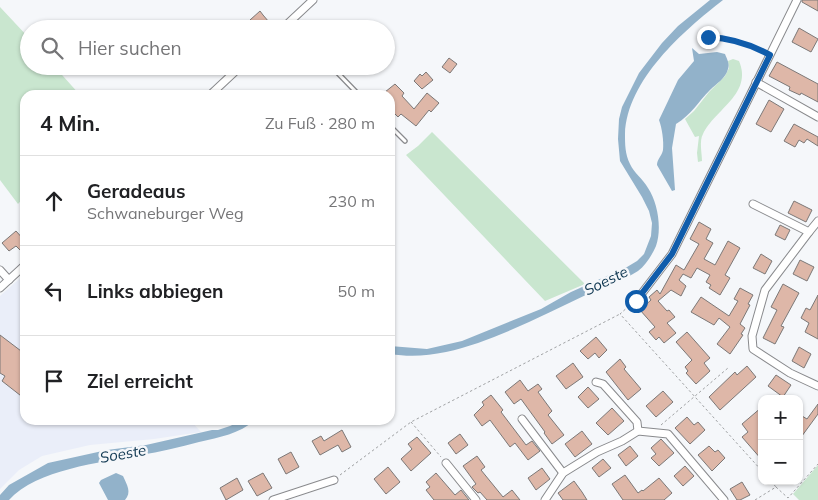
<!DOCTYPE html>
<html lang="de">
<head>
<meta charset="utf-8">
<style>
  :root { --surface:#fff; --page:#f2f2f2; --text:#202124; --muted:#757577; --line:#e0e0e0 }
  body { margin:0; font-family:Mulish,sans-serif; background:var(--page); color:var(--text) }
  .controls { position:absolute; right:15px; bottom:15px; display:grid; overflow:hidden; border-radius:10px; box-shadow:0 1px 4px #0004 }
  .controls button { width:45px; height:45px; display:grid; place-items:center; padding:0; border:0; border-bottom:1px solid var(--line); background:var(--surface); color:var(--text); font:25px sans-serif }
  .stop { position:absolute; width:15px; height:15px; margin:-11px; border:4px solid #0f5cab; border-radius:50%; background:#fff }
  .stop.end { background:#0f5cab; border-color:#fff; box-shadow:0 1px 5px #0008 }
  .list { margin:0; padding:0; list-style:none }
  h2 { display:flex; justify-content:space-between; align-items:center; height:65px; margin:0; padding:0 20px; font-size:21px }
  h2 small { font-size:16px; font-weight:400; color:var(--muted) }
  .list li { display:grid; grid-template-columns:32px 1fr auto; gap:15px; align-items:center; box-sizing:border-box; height:90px; padding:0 20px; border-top:1px solid var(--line) }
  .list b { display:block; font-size:19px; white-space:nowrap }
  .list p { margin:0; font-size:16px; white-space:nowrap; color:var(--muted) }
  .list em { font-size:16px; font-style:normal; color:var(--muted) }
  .icon { flex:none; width:28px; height:28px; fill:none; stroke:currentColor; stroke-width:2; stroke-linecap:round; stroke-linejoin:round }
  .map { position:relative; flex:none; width:818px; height:500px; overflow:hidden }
  .search { position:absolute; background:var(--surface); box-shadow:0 1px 4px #0004; left:20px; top:20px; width:375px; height:55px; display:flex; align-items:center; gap:12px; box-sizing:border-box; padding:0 18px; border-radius:28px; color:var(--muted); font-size:19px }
  .panel { position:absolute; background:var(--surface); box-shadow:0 1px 4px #0004; left:20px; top:90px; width:375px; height:335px; border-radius:15px }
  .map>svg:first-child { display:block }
  .built { fill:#eaeef9 }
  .green { fill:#c9e6cf }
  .water { fill:#92b2ca }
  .building { fill:#deb7a8; stroke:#7c7877 }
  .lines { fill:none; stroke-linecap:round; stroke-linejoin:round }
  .lane-casing { stroke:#898a8d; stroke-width:5.5 }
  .street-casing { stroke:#898a8d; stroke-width:9 }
  .path { stroke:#a0a2a4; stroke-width:1; stroke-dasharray:2.5 2.5; stroke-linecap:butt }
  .lane { stroke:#fff; stroke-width:3 }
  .street { stroke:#fff; stroke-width:7 }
  .route { stroke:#0f5cab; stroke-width:6 }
  .labels { text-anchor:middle; stroke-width:5; stroke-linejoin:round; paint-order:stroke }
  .water-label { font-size:15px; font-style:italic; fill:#0f3751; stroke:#f5f7fa }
</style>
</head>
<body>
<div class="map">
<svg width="818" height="500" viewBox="0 0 818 500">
  <rect width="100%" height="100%" fill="#f5f7fa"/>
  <!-- built -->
  <path class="built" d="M 25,274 L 25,420 L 190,420 L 201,432 L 154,439 L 90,445 L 42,456 L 19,470 L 0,489 L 0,296 Z"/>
  <!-- green -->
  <g class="green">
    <path d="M 0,7 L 29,38 L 29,66 L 54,66 L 80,95 L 25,95 L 25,196 L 18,204 L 0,180 Z"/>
    <path d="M 733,59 L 739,61 C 753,94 715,109 703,134 C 699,141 702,153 702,161 L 698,162 L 697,153 L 699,136 L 695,137 L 685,119 L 694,111 L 709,92 L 725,76 L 729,68 L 728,61 Z"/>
    <path d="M 432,132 L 585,284 L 545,301 L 406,155 L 418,146 Z"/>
    <path d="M 818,465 L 818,500 L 799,500 L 793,494 Z"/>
  </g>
  <!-- water -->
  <g class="water">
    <path d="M 710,0 L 723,0 C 683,31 627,80 625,134 C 625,144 625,154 630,164 C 634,173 643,179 648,188 C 658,203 662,229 656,246 C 652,255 646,265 638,271 C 624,280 605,286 590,293 C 545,314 495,341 446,352 C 427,356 409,357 390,354 L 390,346 L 427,349 L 462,341 L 541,309 L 571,292 L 627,267 L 637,261 L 644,254 L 651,236 L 652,223 L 649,211 L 642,197 L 620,161 L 618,139 L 619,119 L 622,107 L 639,73 L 662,43 L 678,26 Z"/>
    <path d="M 692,48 L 699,54 L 717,52 L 725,54 C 727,59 730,64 728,69 C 726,78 716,84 710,90 C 698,102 691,115 676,124 L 672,148 L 675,190 L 672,191 L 657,165 C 657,159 662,156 663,150 C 664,141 662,128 659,120 L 678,80 L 694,61 Z"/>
    <path d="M 243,420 L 255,420 C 239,434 220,437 199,442 C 180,447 160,452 140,455 C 100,463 37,469 9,500 L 0,500 L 0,495 L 9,485 L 48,463 L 107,450 L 146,445 L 212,430 L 218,430 L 230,426 Z"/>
    <path d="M 116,473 L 123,476 C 127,485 132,492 125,500 L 108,500 L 99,483 L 101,480 Z"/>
  </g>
  <!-- building -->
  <g class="building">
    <path d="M 802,0 L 818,0 L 818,11 L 802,2 Z"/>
    <path d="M 260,11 L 263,15 L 275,29 L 249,29 L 254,24 L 250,20 Z"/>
    <path d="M 799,28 L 818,39 L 811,52 L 792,42 Z"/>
    <path d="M 449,58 L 457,64 L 450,73 L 442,67 Z"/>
    <path d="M 777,62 L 818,84 L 818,102 L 801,93 L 800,95 L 789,90 L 790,87 L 769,76 Z"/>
    <path d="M 426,72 L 433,80 L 422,89 L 414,81 L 420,74 L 422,76 Z"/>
    <path d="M 395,84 L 404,93 L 402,96 L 414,109 L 427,93 L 439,103 L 431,112 L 429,110 L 416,126 L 401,114 L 398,117 L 391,110 L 395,107 L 390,102 L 390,95 L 385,92 Z"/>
    <path d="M 769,100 L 784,109 L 771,132 L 756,124 Z"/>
    <path d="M 794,124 L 818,137 L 818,146 L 807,139 L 804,143 L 799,140 L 795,147 L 784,141 Z"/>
    <path d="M 794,201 L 812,210 L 806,222 L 788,213 Z"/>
    <path d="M 699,222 L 711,229 L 706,239 L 713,243 L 704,259 L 715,265 L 728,241 L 740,248 L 725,275 L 730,278 L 720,295 L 709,288 L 711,285 L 706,282 L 710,275 L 697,268 L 691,278 L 683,274 L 679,280 L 686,286 L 681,296 L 671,290 L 658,301 L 667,311 L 669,310 L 675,317 L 667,323 L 676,333 L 664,343 L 659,337 L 656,340 L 649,332 L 655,327 L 640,310 L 651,300 L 649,297 L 657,290 L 660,294 L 676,265 L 684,270 L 699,244 L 690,239 Z"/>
    <path d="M 780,225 L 790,230 L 785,240 L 775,235 Z"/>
    <path d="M 16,231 L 25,241 L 25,249 L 22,252 L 16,246 L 9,251 L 2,243 Z"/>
    <path d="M 761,254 L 772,261 L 765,274 L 753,268 Z"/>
    <path d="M 800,260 L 814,267 L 807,281 L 793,274 Z"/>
    <path d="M 783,284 L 799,293 L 781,326 L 784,327 L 775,344 L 763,338 L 777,310 L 771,307 Z"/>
    <path d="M 740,288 L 753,295 L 748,304 L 750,305 L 740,324 L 745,328 L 741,334 L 743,335 L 730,354 L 717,344 L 730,327 L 719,318 L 714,325 L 691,312 L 701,297 L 729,316 L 738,301 L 734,299 Z"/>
    <path d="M 818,295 L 818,339 L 805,332 L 809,323 L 801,318 L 806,308 L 810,310 Z"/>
    <path d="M 687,332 L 710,358 L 704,363 L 710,371 L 696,384 L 686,373 L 688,371 L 685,367 L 692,360 L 676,342 Z"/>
    <path d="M 0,335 L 25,354 L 25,399 L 2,381 L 5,376 L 0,373 Z"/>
    <path d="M 596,337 L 607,350 L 599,358 L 595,353 L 588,359 L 580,351 Z"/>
    <path d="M 799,347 L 811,354 L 804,368 L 792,361 Z"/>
    <path d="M 620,359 L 626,367 L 624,369 L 641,389 L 628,400 L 606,372 Z"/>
    <path d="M 573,363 L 583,377 L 566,389 L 556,376 Z"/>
    <path d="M 747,366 L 756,377 L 720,410 L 709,397 L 735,372 L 737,375 Z"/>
    <path d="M 776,375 L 791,385 L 783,397 L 768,386 Z"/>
    <path d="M 520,380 L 528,391 L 538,384 L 542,389 L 538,392 L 552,411 L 548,415 L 564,435 L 552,444 L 544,433 L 545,432 L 521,399 L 514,404 L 505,392 Z"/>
    <path d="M 588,387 L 599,399 L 588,408 L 578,397 Z"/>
    <path d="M 663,391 L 673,402 L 656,417 L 646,406 Z"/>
    <path d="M 491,395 L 503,410 L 501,412 L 526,445 L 532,441 L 540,451 L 528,460 L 515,443 L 510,447 L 490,420 L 482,426 L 474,415 L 484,405 L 482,402 Z"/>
    <path d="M 818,404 L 818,414 L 799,440 L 799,419 L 802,416 L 807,419 Z"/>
    <path d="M 762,407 L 762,460 L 742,437 L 748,432 L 742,424 Z"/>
    <path d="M 612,408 L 624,421 L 608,435 L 596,423 Z"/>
    <path d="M 687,417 L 694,425 L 698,422 L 705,430 L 690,444 L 675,428 Z"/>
    <path d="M 342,430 L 351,447 L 342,452 L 338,445 L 320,455 L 312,441 L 321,436 L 324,441 Z"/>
    <path d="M 582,431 L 592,444 L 575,457 L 565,444 Z"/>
    <path d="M 460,434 L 468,445 L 456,454 L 448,443 Z"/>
    <path d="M 417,437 L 431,453 L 411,471 L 401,459 L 412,449 L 408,444 Z"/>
    <path d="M 661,439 L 674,453 L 659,466 L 651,458 L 656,454 L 651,448 Z"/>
    <path d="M 630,446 L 638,456 L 626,466 L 618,455 Z"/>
    <path d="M 709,446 L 715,452 L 718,450 L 725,458 L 712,471 L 698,455 Z"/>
    <path d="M 291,452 L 299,467 L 286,474 L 278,459 Z"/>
    <path d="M 477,456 L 485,467 L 481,470 L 503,497 L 512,490 L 520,500 L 487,500 L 480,492 L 478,493 L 472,487 L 476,484 L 463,466 Z"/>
    <path d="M 603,459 L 611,468 L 599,477 L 592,468 Z"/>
    <path d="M 685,466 L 694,476 L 683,486 L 674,476 Z"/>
    <path d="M 388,467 L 400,482 L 386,494 L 374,479 Z"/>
    <path d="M 542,468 L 550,479 L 536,490 L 528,478 Z"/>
    <path d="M 263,473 L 272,488 L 257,496 L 248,481 Z"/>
    <path d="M 436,473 L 455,495 L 461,490 L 469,500 L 434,500 L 426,490 L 430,487 L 426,482 Z"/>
    <path d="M 625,475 L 638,493 L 642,490 L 643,491 L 659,478 L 672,493 L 664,500 L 623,500 L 612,484 Z"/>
    <path d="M 237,478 L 243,490 L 226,500 L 220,488 Z"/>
    <path d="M 574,481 L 582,492 L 587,500 L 563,500 L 558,493 Z"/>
    <path d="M 742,482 L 750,495 L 740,500 L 737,500 L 730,489 Z"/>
  </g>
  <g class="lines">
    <!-- lane casing -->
    <g class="lane-casing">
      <g id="lane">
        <path d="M 289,23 L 294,29"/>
        <path d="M 331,66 L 359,95"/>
        <path d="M 390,126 L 405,141"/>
      </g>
    </g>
    <!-- street casing -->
    <g class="street-casing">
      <g id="street">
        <path d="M 282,29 L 313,0"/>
        <path d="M 756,82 L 818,117"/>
        <path d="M 210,95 L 241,66"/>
        <path d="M 753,204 L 809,232 L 765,290 L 752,336 L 753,349 L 790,373 L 818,386"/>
        <path d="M 809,232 L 818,221"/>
        <path d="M 0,270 L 9,280"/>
        <path d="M 0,288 L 25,265"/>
        <path d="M 636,301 L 672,254 L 797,0"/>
        <path d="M 596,382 L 603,384 L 637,422 L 638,431"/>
        <path d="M 522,419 L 563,473"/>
        <path d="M 446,463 L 476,500"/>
        <path d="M 273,500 L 334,480"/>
        <path d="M 545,500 L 563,473 L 597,452 L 622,441 L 638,431 L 668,434 L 724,500"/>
      </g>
    </g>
    <!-- path -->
    <g class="path">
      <path d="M 702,31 C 712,41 724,37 737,40 C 747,43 755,46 764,51"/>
      <path d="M 629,306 L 620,314 L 762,471"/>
      <path d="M 411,422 L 441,457"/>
      <path d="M 661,425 L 728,368"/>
      <path d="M 340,475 L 411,422 L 620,314"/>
      <path d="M 776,487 L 788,498 L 818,464"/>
      <path d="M 755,500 L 776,487 L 771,481"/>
    </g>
    <!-- lane -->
    <use href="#lane" class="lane"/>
    <!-- street -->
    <use href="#street" class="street"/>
  </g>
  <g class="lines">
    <!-- route -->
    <path class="route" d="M 636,301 L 672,254 L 770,55 C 750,44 731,38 708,37"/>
  </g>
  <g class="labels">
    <!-- water labels -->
    <g class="water-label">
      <text transform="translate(606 281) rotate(-26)" y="5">Soeste</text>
      <text transform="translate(123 454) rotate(-10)" y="5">Soeste</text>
    </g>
  </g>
</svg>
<div class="controls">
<button>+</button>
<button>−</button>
</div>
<div class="stop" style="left:636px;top:301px"></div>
<div class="stop end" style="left:708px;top:37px"></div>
<div class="search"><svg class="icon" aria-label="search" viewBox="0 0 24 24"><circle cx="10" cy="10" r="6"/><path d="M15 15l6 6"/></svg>Hier suchen</div>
<section class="panel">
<h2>4 Min.<small>Zu Fuß · 280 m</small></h2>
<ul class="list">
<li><svg class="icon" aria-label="ahead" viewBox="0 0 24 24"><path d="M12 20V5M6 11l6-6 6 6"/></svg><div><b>Geradeaus</b><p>Schwaneburger Weg</p></div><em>230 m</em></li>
<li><svg class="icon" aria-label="left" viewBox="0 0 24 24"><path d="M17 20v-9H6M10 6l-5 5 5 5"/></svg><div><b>Links abbiegen</b></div><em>50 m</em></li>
<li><svg class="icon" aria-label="arrive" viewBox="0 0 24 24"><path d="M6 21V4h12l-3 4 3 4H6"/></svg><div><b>Ziel erreicht</b></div></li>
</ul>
</section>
</div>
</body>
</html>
